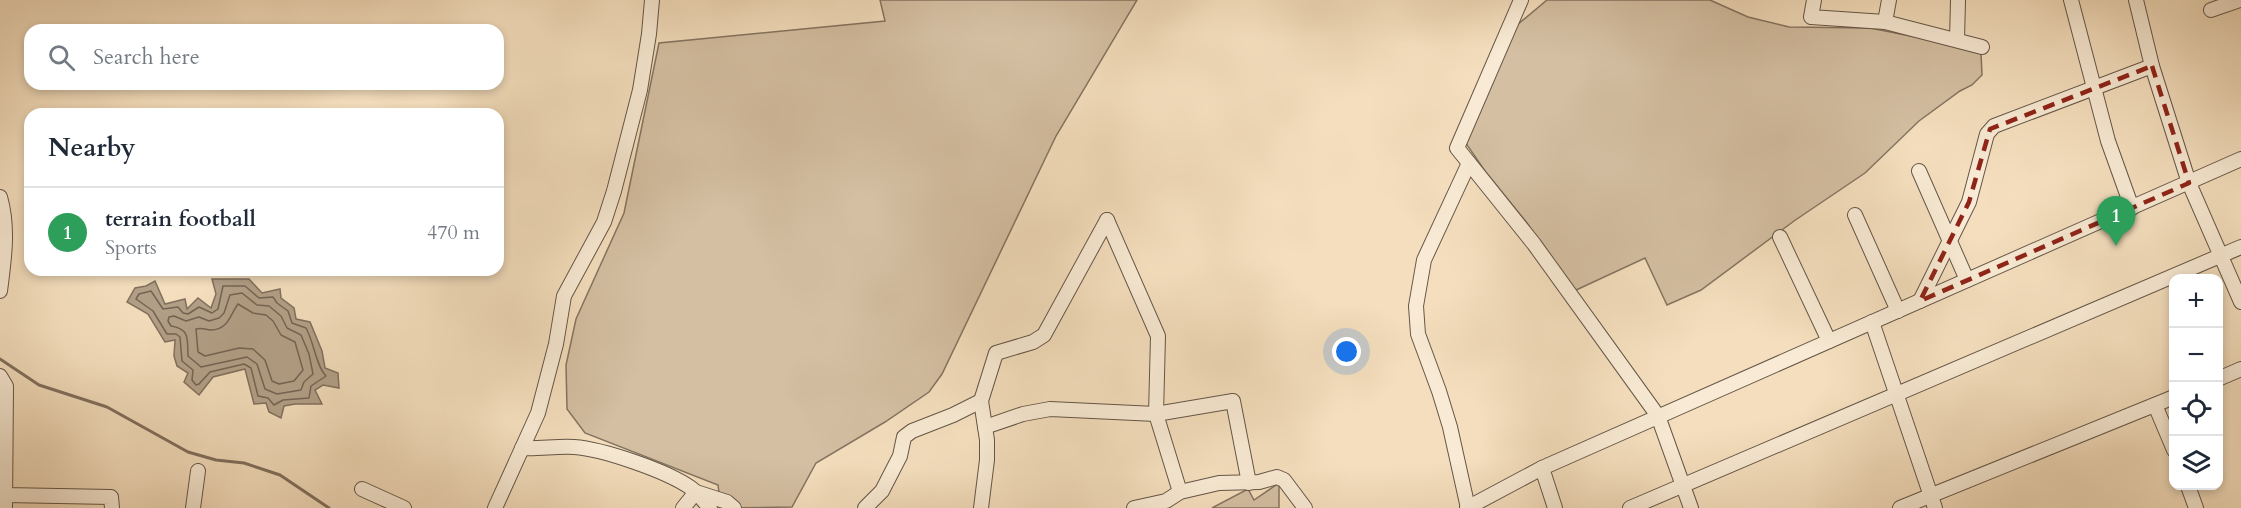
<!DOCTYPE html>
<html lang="en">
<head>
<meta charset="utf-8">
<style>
  :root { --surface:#fff; --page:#f2f2f3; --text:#1f2937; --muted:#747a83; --line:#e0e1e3; --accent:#0b8043 }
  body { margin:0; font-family:Cardo,serif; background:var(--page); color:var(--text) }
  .controls { position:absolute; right:18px; bottom:18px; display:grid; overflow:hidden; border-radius:12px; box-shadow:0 3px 9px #0003 }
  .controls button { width:54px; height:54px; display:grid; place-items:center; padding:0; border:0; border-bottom:2px solid var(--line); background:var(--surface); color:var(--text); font:30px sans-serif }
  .you { position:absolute; left:1347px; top:352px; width:21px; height:21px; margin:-15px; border:4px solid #fff; border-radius:50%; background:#1a73e8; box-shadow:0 0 0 9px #1a73e833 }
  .badge { display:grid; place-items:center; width:39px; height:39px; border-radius:50%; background:var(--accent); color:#fff; font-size:20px; font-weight:700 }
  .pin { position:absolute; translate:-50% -50px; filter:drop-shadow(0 2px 3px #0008) }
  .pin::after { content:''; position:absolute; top:32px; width:21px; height:18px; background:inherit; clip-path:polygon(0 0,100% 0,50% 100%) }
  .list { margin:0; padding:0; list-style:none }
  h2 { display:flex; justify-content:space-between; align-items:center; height:78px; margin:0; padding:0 24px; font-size:26px }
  h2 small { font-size:20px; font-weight:400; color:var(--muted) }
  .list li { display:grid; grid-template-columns:39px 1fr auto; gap:18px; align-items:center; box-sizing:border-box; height:90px; padding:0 24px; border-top:2px solid var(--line) }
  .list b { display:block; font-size:22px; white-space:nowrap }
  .list p { margin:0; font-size:20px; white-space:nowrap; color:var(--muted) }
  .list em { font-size:20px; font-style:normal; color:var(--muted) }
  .icon { flex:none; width:33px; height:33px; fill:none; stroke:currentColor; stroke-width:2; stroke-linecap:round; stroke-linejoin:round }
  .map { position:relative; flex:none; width:2241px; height:508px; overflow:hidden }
  .search { position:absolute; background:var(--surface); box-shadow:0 3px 9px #0003; left:24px; top:24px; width:480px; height:66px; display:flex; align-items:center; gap:15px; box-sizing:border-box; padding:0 21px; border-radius:18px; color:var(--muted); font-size:22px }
  .panel { position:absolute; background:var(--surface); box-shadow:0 3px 9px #0003; left:24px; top:108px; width:480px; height:168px; border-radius:18px }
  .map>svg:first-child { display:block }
  .green { fill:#d4bfa2; stroke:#847461; stroke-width:1.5 }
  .water { fill:#b3a088; stroke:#81705e; stroke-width:1.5 }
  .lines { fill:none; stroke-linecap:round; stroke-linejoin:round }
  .shore { stroke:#746454; stroke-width:1.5 }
  .stream { stroke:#81705e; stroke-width:3 }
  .minor-casing { stroke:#655647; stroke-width:16 }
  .minor { stroke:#f8ead4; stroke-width:14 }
  .marked { fill:none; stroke:#8f2418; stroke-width:4.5; stroke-dasharray:12 8; stroke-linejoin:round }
</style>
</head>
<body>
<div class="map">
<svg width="2241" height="508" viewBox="0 0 2241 508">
  <rect width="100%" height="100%" fill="#f4debd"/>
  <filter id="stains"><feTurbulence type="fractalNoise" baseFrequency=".00333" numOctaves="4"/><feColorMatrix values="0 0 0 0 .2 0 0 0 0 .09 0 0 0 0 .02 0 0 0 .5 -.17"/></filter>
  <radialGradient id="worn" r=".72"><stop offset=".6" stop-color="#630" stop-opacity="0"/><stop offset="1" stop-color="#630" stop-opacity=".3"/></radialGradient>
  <!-- green -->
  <g class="green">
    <path d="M 880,0 L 1137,0 L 1056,136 L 942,374 L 929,392 L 885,422 L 816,463 L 792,507 L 721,508 L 718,485 L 585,433 L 567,409 L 566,365 L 576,319 L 624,213 L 659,43 L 885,21 Z"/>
    <path d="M 1547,0 L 1710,0 L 1748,17 L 1789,27 L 1870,28 L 1931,40 L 1981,53 L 1982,75 L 1972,85 L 1960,91 L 1919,121 L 1865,173 L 1794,221 L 1701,290 L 1667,305 L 1645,258 L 1574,291 L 1527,223 L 1485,171 L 1465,142 L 1517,25 Z"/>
    <path d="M 1279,483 L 1279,508 L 1212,508 L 1248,489 L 1254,500 Z"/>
  </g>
  <!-- water -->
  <path class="water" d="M 212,279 L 249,279 L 262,293 L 280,289 L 281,298 L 294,308 L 296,319 L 310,322 L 322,351 L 325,368 L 338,373 L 339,388 L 323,385 L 315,390 L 322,404 L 295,404 L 284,406 L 281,418 L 269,412 L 266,403 L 254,404 L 245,369 L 213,377 L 199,395 L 184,382 L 188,373 L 177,366 L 174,356 L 175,340 L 165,342 L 148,314 L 127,302 L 135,288 L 146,286 L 155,281 L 165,304 L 185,299 L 187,309 L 198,298 L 211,308 L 216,294 Z"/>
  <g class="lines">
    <!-- shore -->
    <g class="shore">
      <path d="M 223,286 L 245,286 L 259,298 L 273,297 L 277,303 L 288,311 L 292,323 L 306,328 C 314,342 316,366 326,376 L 311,386 L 309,398 L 283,400 L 274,405 L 268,398 L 258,396 L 251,368 L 244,364 L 210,372 L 199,384 L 196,385 L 192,380 L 193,370 L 182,361 L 180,337 L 176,334 L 167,334 L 153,311 L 136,299 L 139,294 L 151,291 L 163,309 L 178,307 L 183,313 L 188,314 L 199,307 L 212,313 L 218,309 Z"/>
      <path d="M 242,293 L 257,305 L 269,306 L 281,316 L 287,328 L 301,335 L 309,354 L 313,374 L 304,382 L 301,390 L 277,394 L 265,389 L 257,364 L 247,357 L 201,367 L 188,356 C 187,341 191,329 171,326 L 168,321 L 169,317 L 174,316 L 186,321 L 199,317 L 209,321 L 219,318 L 224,313 L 230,295 Z"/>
      <path d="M 238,304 L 253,313 L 266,315 L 273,321 L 281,335 L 295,342 L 303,370 L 294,381 L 279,384 L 272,381 L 265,360 L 253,349 L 239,348 L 205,356 L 198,352 L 196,329 C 202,327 205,330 211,330 C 228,330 230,315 238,304 Z"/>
    </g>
    <!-- stream -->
    <path class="stream" d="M 0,359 L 39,385 L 107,407 L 188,452 L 216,460 L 244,463 L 280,475 L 329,508"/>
    <!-- minor casing -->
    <g class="minor-casing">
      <g id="minor">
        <path d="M 1521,0 L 1457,148 L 1534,244 L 1658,416 L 1691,508"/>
        <path d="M 1814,0 L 1811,17 L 1885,22 L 1982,47"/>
        <path d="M 2071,0 L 2108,141 L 2132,208"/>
        <path d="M 2136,0 L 2152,66 L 2189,183 L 2241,302"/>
        <path d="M 2211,10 L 2240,0"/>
        <path d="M 1885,22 L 1889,0"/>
        <path d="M 1957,40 L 1958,0"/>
        <path d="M 1919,171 L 1967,280"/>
        <path d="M 0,197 C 9,229 4,259 0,291"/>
        <path d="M 1855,215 L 1898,311"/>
        <path d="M 1107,220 L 1158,336 L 1156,414 L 1180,492"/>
        <path d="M 1780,237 L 1829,341"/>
        <path d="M 1920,301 L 1969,202 L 1987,134 L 1994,126 L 2152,66"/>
        <path d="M 1872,322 L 1935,508"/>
        <path d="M 0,376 L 6,386 L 5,508"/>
        <path d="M 2218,379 L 2241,369"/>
        <path d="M 2155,405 L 2174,450"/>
        <path d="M 985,427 L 1023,414 L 1050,409 L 1156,414 L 1233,401 L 1249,483"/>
        <path d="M 522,448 C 539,449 557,446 574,447 C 603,449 667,471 691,488 C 698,493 704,502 710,508"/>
        <path d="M 1542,468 L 1555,508"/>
        <path d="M 2188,486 L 2196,508"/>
        <path d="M 362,489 L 404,508"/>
        <path d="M 0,492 L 5,495 L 111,497 L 112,508"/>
        <path d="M 193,508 L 198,471"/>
        <path d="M 495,508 L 538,413 L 556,344 L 564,296 L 604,222 L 614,191 L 640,90 L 649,34 L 652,0"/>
        <path d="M 683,508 L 696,492 L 727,502 L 734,508"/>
        <path d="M 865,508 L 882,491 L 900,456 L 904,437 L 912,431 L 953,415 L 981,401"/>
        <path d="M 981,508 L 987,460 L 987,440 L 981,401 L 996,353 L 1033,342 L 1044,335 L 1107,220"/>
        <path d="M 1134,508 L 1166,501 L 1180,492 L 1219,483 L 1259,482 L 1277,477 L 1284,480 L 1305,508"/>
        <path d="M 1467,508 L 1542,468 L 2241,159"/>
        <path d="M 1468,508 L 1450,427 L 1439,391 L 1418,334 L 1416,306 L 1424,260 L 1469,163"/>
        <path d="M 1630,508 L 2241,247"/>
        <path d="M 1900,508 L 2174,397"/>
      </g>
    </g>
    <!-- minor -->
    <use href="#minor" class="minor"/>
  </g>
  <!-- marked area -->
  <path class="marked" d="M 2152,66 L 2189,183 L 1920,301 L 1969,202 L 1990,129 Z"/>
  <rect width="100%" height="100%" filter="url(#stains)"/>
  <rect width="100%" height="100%" fill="url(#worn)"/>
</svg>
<div class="controls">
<button>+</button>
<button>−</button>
<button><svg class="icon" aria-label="locate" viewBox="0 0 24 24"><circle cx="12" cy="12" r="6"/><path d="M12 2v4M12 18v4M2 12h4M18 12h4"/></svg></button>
<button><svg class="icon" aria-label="layers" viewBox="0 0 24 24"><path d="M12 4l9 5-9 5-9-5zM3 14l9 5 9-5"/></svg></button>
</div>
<div class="you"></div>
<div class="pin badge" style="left:2116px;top:246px;background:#2e9e5b">1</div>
<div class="search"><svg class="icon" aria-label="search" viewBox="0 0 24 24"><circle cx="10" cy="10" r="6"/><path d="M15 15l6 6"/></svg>Search here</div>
<section class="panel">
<h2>Nearby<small></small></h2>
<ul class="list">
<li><span class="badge" style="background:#2e9e5b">1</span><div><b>terrain football</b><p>Sports</p></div><em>470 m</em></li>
</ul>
</section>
</div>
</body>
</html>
